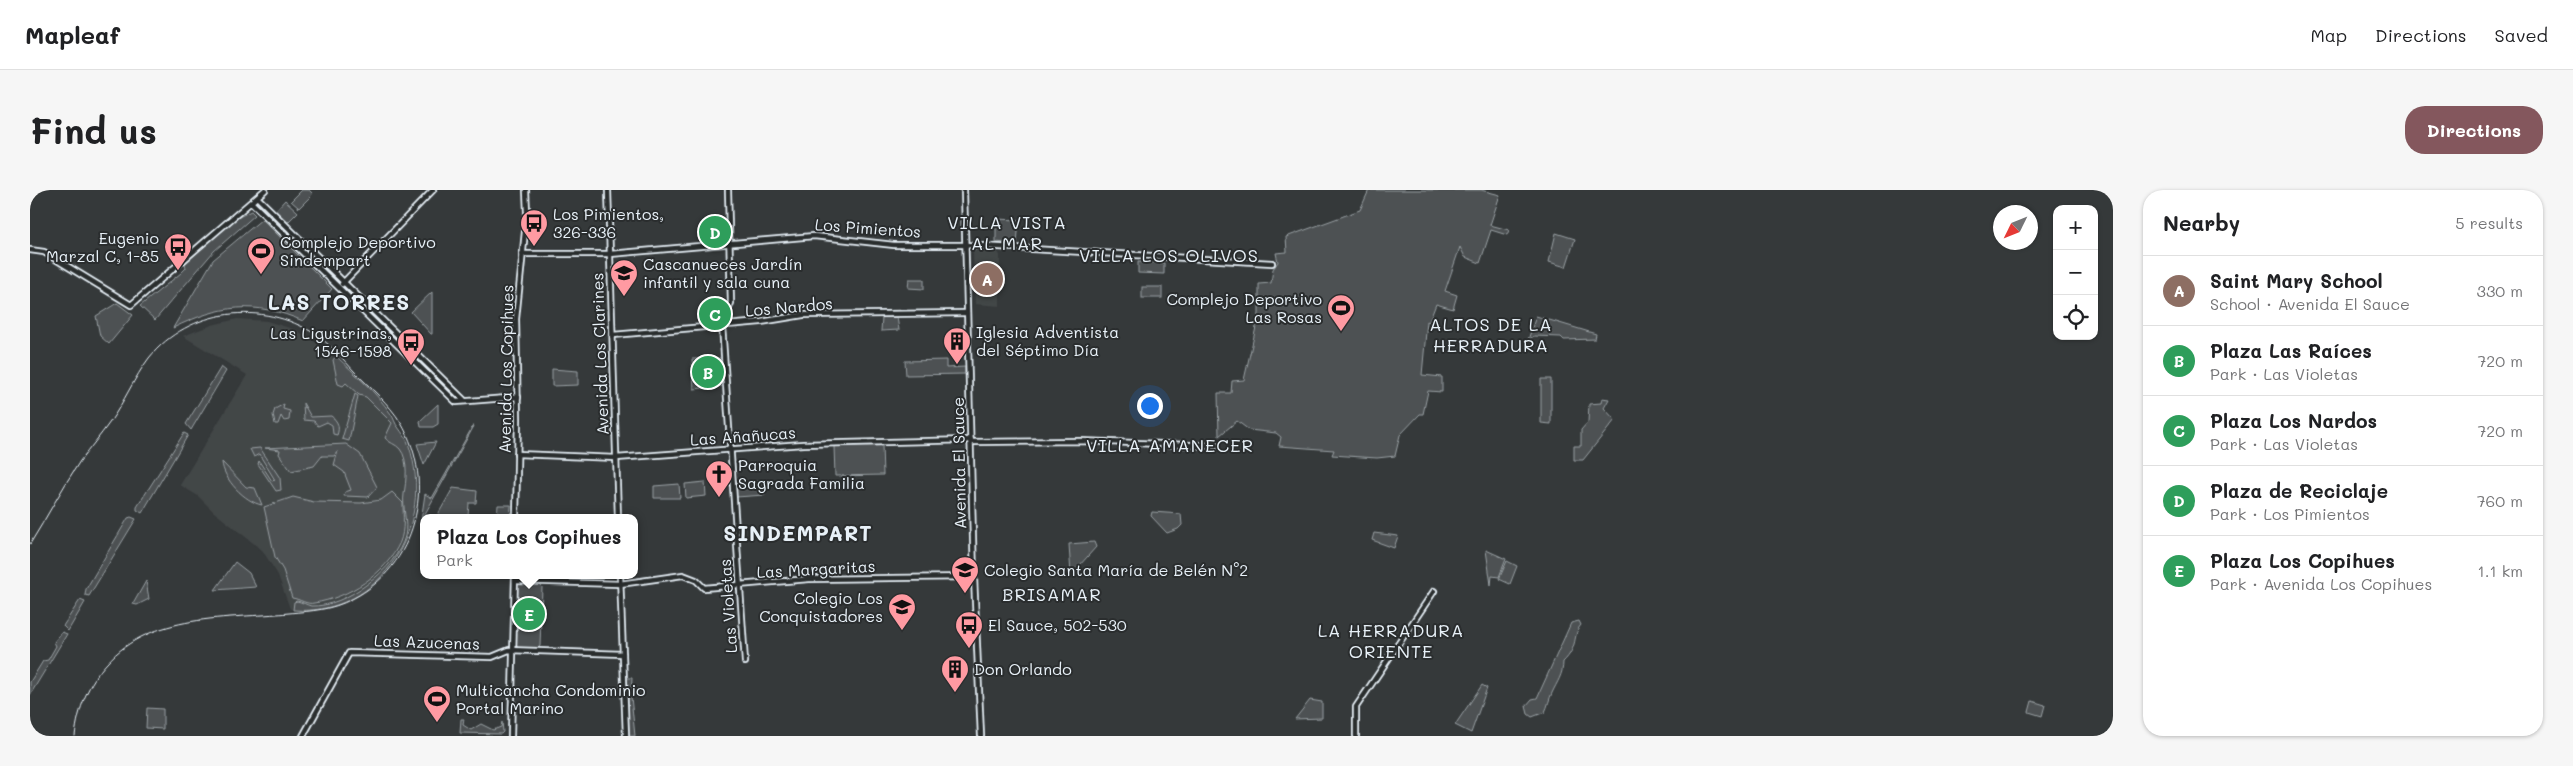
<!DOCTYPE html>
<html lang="en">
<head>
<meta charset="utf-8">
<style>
  :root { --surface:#fff; --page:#f6f6f6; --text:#202124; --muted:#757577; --line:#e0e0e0; --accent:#84575d }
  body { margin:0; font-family:Mali,sans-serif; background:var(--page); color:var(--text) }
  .controls { position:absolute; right:15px; top:15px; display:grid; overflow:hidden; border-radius:10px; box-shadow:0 1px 4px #0004 }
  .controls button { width:45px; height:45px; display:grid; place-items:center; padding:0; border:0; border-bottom:1px solid var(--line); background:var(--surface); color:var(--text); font:25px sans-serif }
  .compass { position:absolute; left:1963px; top:15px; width:45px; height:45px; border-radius:50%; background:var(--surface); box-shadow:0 1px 4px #0004; rotate:227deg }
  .you { position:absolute; left:1119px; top:215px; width:18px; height:18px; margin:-12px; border:4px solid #fff; border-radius:50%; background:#1a73e8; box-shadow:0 0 0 8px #1a73e833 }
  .badge { display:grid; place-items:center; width:32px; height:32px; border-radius:50%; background:var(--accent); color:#fff; font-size:16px; font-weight:700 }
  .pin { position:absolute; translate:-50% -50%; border:2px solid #fff; box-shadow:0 1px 5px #0006 }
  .popup { position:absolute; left:390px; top:324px; width:218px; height:65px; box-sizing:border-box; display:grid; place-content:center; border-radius:10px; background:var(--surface); filter:drop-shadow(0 1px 4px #0005); font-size:16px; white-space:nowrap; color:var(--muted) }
  .popup b { font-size:19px; color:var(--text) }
  .popup::after { content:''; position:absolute; left:50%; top:100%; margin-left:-10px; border:10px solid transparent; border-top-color:var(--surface) }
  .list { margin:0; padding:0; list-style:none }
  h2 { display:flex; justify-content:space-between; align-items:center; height:65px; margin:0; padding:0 20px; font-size:21px }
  h2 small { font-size:16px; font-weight:400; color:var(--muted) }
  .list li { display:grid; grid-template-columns:32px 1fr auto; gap:15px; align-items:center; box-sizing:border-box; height:70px; padding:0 20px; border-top:1px solid var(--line) }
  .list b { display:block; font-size:19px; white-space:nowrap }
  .list p { margin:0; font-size:16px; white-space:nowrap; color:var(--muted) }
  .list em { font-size:16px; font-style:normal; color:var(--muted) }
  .icon { flex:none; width:28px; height:28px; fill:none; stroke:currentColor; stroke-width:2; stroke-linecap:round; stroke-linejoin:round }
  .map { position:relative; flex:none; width:2083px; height:546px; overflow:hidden; border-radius:20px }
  header { display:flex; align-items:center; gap:30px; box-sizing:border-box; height:70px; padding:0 25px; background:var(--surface); border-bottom:1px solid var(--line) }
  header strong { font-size:24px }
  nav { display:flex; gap:28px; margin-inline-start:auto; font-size:18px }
  .intro { display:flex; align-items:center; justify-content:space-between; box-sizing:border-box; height:120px; padding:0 30px }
  h1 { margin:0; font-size:35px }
  .button { padding:12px 22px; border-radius:20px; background:var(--accent); color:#fff; font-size:18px; font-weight:700 }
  main { display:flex; gap:30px; padding:0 30px }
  aside { flex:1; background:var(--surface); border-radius:20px; box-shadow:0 1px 4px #0004 }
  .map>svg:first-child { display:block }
  .built { fill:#424647 }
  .green { fill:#4d5152; stroke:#9aa1a5 }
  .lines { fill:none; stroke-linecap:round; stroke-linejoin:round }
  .secondary-casing { stroke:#e8f1f8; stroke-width:8 }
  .secondary { stroke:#2a2d2e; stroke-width:4.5 }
  .rail { stroke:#e8f1f8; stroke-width:1 }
  .labels { text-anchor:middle; stroke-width:4; stroke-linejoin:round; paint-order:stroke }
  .poi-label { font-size:16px; fill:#e8f1f8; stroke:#2a2d2e; text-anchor:start }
  .street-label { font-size:16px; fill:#e8f1f8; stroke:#2a2d2e }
  .neighbourhood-label { font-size:18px; letter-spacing:1px; fill:#e8f1f8; stroke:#2a2d2e }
  .district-label { font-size:21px; font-weight:bold; letter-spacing:1px; fill:#e8f1f8; stroke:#2a2d2e }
</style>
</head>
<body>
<header>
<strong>Mapleaf</strong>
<nav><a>Map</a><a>Directions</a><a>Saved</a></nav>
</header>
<div class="intro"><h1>Find us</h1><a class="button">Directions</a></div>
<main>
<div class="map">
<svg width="2083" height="546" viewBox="0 0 2083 546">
  <rect width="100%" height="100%" fill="#35393a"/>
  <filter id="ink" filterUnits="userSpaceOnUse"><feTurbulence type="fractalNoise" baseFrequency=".02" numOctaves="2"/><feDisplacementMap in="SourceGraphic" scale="10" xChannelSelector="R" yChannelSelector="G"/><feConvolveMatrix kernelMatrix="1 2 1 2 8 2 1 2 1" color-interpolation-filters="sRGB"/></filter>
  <g filter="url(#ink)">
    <!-- built -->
    <g class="built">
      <path d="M 945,60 L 968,62 L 970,65 L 970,116 L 945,114 L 943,62 Z"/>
      <path d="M 207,129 L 237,131 L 266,140 L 282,150 L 297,161 L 350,216 L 371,246 L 383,326 L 368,364 L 341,393 L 311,411 L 282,418 L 260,419 L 248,385 L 232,360 L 184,322 L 168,306 L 150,295 L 217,185 L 153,146 L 182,135 Z"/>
    </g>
    <!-- green -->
    <g class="green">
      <path d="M 272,0 L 279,0 L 283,4 L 269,18 L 261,11 Z"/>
      <path d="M 1339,0 L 1451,0 L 1470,5 L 1460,35 L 1479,40 L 1477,45 L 1461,40 L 1450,73 L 1435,67 L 1430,57 L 1415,101 L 1427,105 L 1423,119 L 1406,114 L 1399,132 L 1397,131 L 1392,185 L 1412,187 L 1412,202 L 1398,201 L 1393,224 L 1390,224 L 1370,245 L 1365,266 L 1347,268 L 1302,265 L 1304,260 L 1249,256 L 1251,247 L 1246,243 L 1219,240 L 1207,231 L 1189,246 L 1188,203 L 1201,203 L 1202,191 L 1214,190 L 1229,124 L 1229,94 L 1241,93 L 1243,79 L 1248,72 L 1246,63 L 1257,62 L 1256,47 L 1330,20 Z"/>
      <path d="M 255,10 L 268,22 L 257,33 L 245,21 Z"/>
      <path d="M 221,21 L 225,25 L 184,61 L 125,130 L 110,116 L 151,83 L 156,78 L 155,74 L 201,31 Z"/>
      <path d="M 232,29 L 302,99 L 273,131 C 224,110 190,115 143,138 L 183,70 Z"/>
      <path d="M 966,29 L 989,30 L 987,54 L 966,52 Z"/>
      <path d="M 696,34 L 696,48 L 674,50 L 673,36 Z"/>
      <path d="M 1526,43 L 1545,49 L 1536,77 L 1519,72 Z"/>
      <path d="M 1108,72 L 1134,73 L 1134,84 L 1108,83 Z"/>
      <path d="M 894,89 L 894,99 L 878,98 L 879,89 Z"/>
      <path d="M 954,91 L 970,91 L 970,101 L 954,102 Z"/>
      <rect x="1112" y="97" width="20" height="11"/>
      <path d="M 402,102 L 402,144 L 401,144 L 381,122 Z"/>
      <path d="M 674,112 L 698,112 L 699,117 L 690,133 L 675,134 Z"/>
      <path d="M 87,113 L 103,125 L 79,154 L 70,146 L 66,126 Z"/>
      <path d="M 1506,126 L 1566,144 L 1565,149 L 1534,150 L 1531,147 L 1504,146 L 1498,150 Z"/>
      <path d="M 867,127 L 869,140 L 851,141 L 852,127 Z"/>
      <path d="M 306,166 C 325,184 346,202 361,224 C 364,228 365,234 368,237 C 372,243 377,248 379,256 C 405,332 354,427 263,420 L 264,412 L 267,411 C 272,412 277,415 281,416 C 315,418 367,378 375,346 C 378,332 372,317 374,304 C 376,292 379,270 370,259 C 366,254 359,253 355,248 L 362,233 L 336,207 L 329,205 L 316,193 L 313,196 L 308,194 L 303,170 Z"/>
      <path d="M 690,168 L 693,196 L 664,199 L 662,169 Z"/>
      <path d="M 916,170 L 916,178 L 935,177 L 935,184 L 876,185 L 875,171 Z"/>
      <path d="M 191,177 L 196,181 L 161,240 L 156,234 Z"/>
      <path d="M 522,179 L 548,181 L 548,195 L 522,196 Z"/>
      <path d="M 1511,189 L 1521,189 L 1521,234 L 1511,233 Z"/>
      <path d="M 325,204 L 328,206 L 319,251 L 312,249 Z"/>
      <path d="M 1572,208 L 1579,209 L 1574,218 L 1585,230 L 1553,270 L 1544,270 L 1544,256 L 1551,256 L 1551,240 L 1558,232 L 1559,214 L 1571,213 Z"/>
      <path d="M 273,213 L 281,227 L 301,226 C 308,231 310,237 307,245 L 303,244 L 302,235 L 297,232 L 288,236 L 284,231 L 274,230 Z"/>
      <path d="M 254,214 L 253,219 L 260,221 L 259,230 L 254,231 L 251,226 L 248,234 L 245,234 L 243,225 L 245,219 Z"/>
      <path d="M 408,214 L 408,234 L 403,237 L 391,237 L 390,231 Z"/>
      <path d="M 443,236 L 444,236 L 391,331 L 395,304 L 402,308 Z"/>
      <path d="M 154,243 L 158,245 L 112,323 L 107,320 L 107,317 Z"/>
      <path d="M 406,252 L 394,275 L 387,254 Z"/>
      <path d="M 316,254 L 330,264 L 347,297 L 338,307 L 314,306 L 315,302 L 321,300 L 314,282 L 304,275 L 308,261 L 304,266 L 292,266 L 284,276 L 261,281 L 249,264 L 250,260 L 235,258 Z"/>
      <path d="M 852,255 L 853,285 L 805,286 L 804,256 Z"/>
      <path d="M 230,258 L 250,288 L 251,300 L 246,301 L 228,274 L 229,271 L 242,291 L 245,290 L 229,264 L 224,267 L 220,259 Z"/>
      <path d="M 192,272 L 216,297 L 225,298 L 232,315 C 215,312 193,289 192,272 Z"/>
      <path d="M 734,291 L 735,305 L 706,307 L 705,293 Z"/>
      <path d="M 675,292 L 676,306 L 656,308 L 655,294 Z"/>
      <path d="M 649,294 L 650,308 L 624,308 L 624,296 Z"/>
      <path d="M 423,298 L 447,301 L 446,313 L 439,313 L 438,326 L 406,328 Z"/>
      <path d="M 362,302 L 373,313 C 373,325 375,340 370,352 C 356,384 318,408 284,413 C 277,415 270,409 262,408 L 253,380 L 245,367 L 234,317 L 263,307 L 284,312 L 331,313 L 351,310 Z"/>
      <path d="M 468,315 L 481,315 L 480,327 L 467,327 Z"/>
      <path d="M 1122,322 L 1151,324 L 1152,335 L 1148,339 L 1137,343 L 1121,326 Z"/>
      <path d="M 101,327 L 106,329 L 59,406 L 55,405 L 56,399 L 98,328 Z"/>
      <path d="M 1344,343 L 1368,346 L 1364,358 L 1342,350 Z"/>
      <path d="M 1064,352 L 1066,357 L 1041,385 L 1039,354 Z"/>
      <path d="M 1456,360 L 1476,369 L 1469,387 L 1462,386 L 1461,395 Z"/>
      <path d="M 1477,371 L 1487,376 L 1480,394 L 1469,389 Z"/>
      <path d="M 205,372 L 219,383 L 226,397 L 185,400 Z"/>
      <path d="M 116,391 L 119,409 L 107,415 L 103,414 Z"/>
      <path d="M 490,393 L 509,394 L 512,397 L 510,456 C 505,460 491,460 486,456 L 487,396 Z"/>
      <path d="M 50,410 L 55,412 L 38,441 L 33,436 Z"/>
      <path d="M 1549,431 L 1551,435 C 1542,445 1549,457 1533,472 C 1533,485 1527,492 1522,503 C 1519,509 1518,516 1515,522 L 1502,527 L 1498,524 L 1496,516 L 1502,509 L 1507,508 L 1541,433 Z"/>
      <path d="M 32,442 L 37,444 L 0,505 L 0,492 L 13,471 L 18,470 L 26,456 L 24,452 Z"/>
      <path d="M 597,488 L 602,488 L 601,507 L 605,546 L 599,546 Z"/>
      <path d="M 1452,495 L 1457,498 L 1441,543 L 1425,535 Z"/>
      <path d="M 1280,510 L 1292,512 L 1292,528 L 1265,529 Z"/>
      <path d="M 2002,511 L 2015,515 L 2012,526 L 1999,522 Z"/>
      <path d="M 117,518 L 133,519 L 133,539 L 116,538 Z"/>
      <path d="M 431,529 L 434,529 L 433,535 L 441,540 L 451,534 L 463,540 L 471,537 L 472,532 L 473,542 L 471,544 L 430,543 Z"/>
    </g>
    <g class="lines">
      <!-- secondary casing -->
      <g class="secondary-casing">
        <g id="secondary">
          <path d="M 578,0 L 588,328"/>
          <path d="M 698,0 L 701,113 L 692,135 L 715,472"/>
          <path d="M 934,0 L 944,387 L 951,546"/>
          <path d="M 228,8 L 434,210"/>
          <path d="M 222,13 L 426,212 L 488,207"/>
          <path d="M 0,60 L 14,62 L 101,115 L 235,0"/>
          <path d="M 492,64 L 580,64 L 784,46 L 864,55 L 935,55 L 1242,73"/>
          <path d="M 312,94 L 403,0"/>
          <path d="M 583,145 L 731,132 L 773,125 L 937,123"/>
          <path d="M 941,252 L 1050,251 L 1186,256"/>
          <path d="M 487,264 L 586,268 L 773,254 L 941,250"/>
          <path d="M 486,328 L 488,229 L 486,129 L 497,22 L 496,0"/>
          <path d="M 590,385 L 596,546"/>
          <path d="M 485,391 L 590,394 L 653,385 L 666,390 L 674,398 L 779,389 L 944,387"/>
          <path d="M 273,546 L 319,463 L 462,467 L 479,460 L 593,464"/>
          <path d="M 481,546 L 485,385"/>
          <path d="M 1326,546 L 1326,517 L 1404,401"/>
        </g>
      </g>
      <!-- secondary -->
      <use href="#secondary" class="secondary"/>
      <!-- rail -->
      <path class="rail" d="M 0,354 C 17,327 32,298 50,271 C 60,258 70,246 80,232 C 94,212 104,188 119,168 C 159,118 233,110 285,144 C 300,154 312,168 324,181 C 340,198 359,213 371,233 C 407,294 386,377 322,409 C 302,420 281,421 259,423 C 198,429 121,423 77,473 C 58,493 48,519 45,546"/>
    </g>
  </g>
  <!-- icons -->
  <defs>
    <g id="bus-pin" transform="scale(1.4375)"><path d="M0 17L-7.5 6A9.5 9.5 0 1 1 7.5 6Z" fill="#ff9aa2" stroke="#2a2d2e"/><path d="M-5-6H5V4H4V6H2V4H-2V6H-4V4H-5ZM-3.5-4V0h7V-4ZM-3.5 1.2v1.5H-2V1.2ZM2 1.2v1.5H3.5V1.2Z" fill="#111"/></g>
    <g id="stadium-pin" transform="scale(1.4375)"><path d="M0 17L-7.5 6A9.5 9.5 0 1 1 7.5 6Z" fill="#ff9aa2" stroke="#2a2d2e"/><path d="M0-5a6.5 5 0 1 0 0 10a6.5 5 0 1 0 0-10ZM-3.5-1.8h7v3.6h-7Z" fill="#111"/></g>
    <g id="school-pin" transform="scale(1.4375)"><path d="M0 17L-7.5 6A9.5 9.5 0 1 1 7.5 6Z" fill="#ff9aa2" stroke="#2a2d2e"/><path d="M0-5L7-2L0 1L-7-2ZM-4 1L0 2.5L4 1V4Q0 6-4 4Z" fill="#111"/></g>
    <g id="building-pin" transform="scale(1.4375)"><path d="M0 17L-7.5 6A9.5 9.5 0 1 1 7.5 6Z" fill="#ff9aa2" stroke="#2a2d2e"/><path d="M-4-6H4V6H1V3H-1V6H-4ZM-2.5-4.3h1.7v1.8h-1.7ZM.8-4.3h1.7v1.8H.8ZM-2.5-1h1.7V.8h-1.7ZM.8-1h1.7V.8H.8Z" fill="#111"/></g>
    <g id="church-pin" transform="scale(1.4375)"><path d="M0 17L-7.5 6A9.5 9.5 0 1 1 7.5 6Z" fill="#ff9aa2" stroke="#2a2d2e"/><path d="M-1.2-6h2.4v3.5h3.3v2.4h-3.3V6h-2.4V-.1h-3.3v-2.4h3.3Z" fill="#111"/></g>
  </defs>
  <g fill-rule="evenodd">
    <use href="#bus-pin" x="504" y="33"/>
    <use href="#bus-pin" x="148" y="57"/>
    <use href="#stadium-pin" x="231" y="61"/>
    <use href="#school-pin" x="594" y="83"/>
    <use href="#stadium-pin" x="1311" y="118"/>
    <use href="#building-pin" x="927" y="151"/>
    <use href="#bus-pin" x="381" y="152"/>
    <use href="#church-pin" x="689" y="284"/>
    <use href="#school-pin" x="935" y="380"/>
    <use href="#school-pin" x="872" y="417"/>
    <use href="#bus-pin" x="939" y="435"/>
    <use href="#building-pin" x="925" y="479"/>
    <use href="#stadium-pin" x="407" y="509"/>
  </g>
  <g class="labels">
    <!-- poi labels -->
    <g class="poi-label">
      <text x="523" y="30">Los Pimientos,<tspan x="523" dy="18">326-336</tspan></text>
      <text x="129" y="54" text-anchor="end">Eugenio<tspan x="129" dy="18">Marzal C, 1-85</tspan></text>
      <text x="250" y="58">Complejo Deportivo<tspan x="250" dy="18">Sindempart</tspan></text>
      <text x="613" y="80">Cascanueces Jardín<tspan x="613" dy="18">infantil y sala cuna</tspan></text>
      <text x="1292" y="115" text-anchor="end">Complejo Deportivo<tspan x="1292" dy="18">Las Rosas</tspan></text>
      <text x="946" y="148">Iglesia Adventista<tspan x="946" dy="18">del Séptimo Día</tspan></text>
      <text x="362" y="149" text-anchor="end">Las Ligustrinas,<tspan x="362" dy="18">1546-1598</tspan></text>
      <text x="708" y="281">Parroquia<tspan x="708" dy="18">Sagrada Familia</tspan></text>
      <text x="954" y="386">Colegio Santa María de Belén N°2</text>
      <text x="853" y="414" text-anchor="end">Colegio Los<tspan x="853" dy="18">Conquistadores</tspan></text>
      <text x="958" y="441">El Sauce, 502-530</text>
      <text x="944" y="485">Don Orlando</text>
      <text x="426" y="506">Multicancha Condominio<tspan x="426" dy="18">Portal Marino</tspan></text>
    </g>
    <!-- street labels -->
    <g class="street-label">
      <text transform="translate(838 38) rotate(4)" y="6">Los Pimientos</text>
      <text transform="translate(759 117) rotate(-5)" y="6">Los Nardos</text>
      <text transform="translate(570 164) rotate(-92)" y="6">Avenida Los Clarines</text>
      <text transform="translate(476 179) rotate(-89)" y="6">Avenida Los Copihues</text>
      <text transform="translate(713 246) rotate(-4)" y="6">Las Añañucas</text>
      <text transform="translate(929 273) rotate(-91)" y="6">Avenida El Sauce</text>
      <text transform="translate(786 379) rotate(-3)" y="6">Las Margaritas</text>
      <text transform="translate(698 416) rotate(-94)" y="6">Las Violetas</text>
      <text transform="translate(397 452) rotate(2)" y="6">Las Azucenas</text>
    </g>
    <!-- neighbourhood labels -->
    <g class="neighbourhood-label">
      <text x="977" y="39">VILLA VISTA<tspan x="977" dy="21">AL MAR</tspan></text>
      <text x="1139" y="72">VILLA LOS OLIVOS</text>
      <text x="1461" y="141">ALTOS DE LA<tspan x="1461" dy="21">HERRADURA</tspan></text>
      <text x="1140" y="262">VILLA AMANECER</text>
      <text x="1022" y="411">BRISAMAR</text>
      <text x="1361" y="447">LA HERRADURA<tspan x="1361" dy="21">ORIENTE</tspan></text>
    </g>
    <!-- district labels -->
    <g class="district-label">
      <text x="309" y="120">LAS TORRES</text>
      <text x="768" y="351">SINDEMPART</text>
    </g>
  </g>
</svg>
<div class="controls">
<button>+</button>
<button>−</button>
<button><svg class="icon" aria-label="locate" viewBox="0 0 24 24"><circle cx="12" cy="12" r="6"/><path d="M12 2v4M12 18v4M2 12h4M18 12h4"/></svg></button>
</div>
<svg class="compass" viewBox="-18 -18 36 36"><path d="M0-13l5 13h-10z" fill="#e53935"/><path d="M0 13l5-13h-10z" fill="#757577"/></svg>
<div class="you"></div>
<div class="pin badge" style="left:957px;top:89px;background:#8d6e63">A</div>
<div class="pin badge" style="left:678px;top:182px;background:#2e9e5b">B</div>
<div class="pin badge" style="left:685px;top:124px;background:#2e9e5b">C</div>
<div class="pin badge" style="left:685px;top:42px;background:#2e9e5b">D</div>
<div class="pin badge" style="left:499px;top:424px;background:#2e9e5b">E</div>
<div class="popup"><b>Plaza Los Copihues</b>Park</div>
</div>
<aside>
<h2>Nearby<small>5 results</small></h2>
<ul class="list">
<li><span class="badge" style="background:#8d6e63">A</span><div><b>Saint Mary School</b><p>School · Avenida El Sauce</p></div><em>330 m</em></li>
<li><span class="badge" style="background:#2e9e5b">B</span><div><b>Plaza Las Raíces</b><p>Park · Las Violetas</p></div><em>720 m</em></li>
<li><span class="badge" style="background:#2e9e5b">C</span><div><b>Plaza Los Nardos</b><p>Park · Las Violetas</p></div><em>720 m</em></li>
<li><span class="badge" style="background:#2e9e5b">D</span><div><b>Plaza de Reciclaje</b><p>Park · Los Pimientos</p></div><em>760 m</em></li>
<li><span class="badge" style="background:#2e9e5b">E</span><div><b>Plaza Los Copihues</b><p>Park · Avenida Los Copihues</p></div><em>1.1 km</em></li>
</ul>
</aside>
</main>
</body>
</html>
